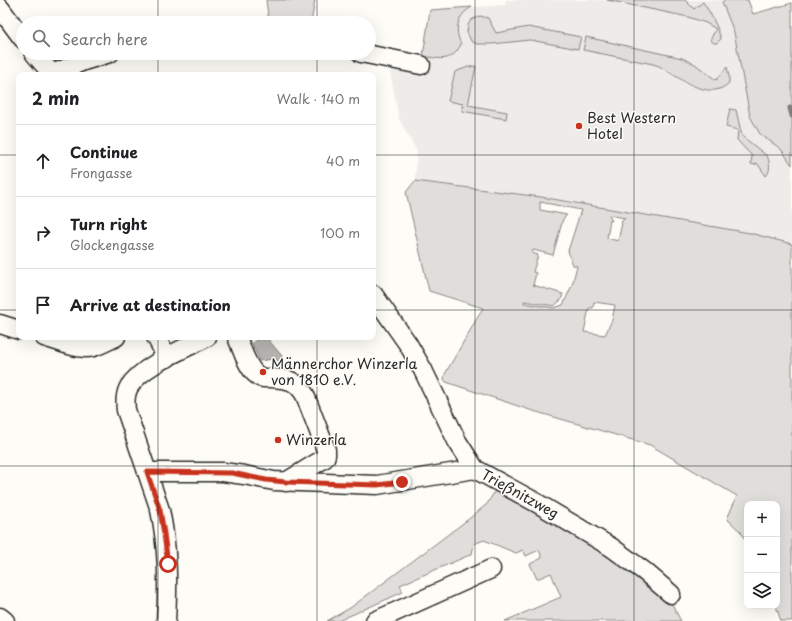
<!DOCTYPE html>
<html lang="en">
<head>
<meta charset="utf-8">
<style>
  :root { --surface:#fff; --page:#f6f6f6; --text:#202124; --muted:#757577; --line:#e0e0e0 }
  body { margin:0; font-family:"Playpen Sans",sans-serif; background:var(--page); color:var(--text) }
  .controls { position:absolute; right:12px; bottom:12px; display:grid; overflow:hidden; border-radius:8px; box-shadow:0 4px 16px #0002 }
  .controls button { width:36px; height:36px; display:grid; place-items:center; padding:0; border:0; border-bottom:1px solid var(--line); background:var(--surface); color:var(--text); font:20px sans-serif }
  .stop { position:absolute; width:12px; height:12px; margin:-9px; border:3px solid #c8321e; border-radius:50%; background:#fff }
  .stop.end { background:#c8321e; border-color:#fff; box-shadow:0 1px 4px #0008 }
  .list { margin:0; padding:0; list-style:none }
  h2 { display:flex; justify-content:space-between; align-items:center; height:52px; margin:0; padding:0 16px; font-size:17px }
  h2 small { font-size:13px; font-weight:400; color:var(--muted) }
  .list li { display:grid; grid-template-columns:26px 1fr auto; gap:12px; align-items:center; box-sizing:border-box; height:72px; padding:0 16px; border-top:1px solid var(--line) }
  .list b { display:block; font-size:15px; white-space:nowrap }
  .list p { margin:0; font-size:13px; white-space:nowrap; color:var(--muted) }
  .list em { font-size:13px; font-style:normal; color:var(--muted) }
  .icon { flex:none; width:22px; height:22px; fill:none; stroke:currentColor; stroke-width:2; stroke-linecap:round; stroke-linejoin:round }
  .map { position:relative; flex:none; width:792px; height:621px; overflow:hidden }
  .search { position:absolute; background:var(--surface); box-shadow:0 4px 16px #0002; left:16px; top:16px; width:360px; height:44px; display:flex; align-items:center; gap:10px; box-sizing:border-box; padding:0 14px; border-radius:22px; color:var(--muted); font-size:15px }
  .panel { position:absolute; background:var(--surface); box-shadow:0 4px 16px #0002; left:16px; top:72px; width:360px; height:268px; border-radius:8px }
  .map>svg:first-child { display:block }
  .built { fill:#edece8 }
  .green { fill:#dfdeda; stroke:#858482; fill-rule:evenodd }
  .water { fill:#b5b4b1; stroke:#7e7d7b }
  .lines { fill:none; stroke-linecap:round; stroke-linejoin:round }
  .stream { stroke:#7e7d7b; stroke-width:5 }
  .street-casing { stroke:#2b2b2b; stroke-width:21 }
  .street { stroke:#fdfcf7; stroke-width:18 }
  .route { stroke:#c8321e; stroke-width:5 }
  .grid { fill:none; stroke:#2b2b2b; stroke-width:1; stroke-opacity:0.55 }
  .poi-dot { fill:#c8321e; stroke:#fdfcf7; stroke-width:1.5 }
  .labels { text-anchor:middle; stroke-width:3; stroke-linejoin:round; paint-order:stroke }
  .poi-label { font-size:14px; fill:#2b2b2b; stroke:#fdfcf7; text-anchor:start }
  .street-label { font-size:14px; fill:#2b2b2b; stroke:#fdfcf7 }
</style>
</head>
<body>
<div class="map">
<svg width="792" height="621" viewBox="0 0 792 621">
  <rect width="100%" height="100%" fill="#fdfcf7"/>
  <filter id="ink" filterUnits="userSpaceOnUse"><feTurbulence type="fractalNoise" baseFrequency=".025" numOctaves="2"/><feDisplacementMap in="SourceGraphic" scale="8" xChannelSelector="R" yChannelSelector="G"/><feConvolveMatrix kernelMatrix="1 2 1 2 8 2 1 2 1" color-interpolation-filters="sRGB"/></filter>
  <g filter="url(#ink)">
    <!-- built -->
    <path class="built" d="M 506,0 L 725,0 L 722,2 L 734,32 L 750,116 L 760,134 L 781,149 L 792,165 L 792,244 L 750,233 L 541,197 L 415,181 L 417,152 L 399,119 L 390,71 L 420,71 L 430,10 L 505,5 Z"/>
    <!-- green -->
    <g class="green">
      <path d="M 266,0 L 315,0 L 311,23 L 269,23 Z"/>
      <path d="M 607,0 L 685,0 L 694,9 L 703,2 C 711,14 717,25 721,39 L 717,43 L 714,43 L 710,40 L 716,29 L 706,23 L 688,17 Z"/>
      <path d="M 725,0 L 748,0 L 753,14 L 792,3 L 792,165 L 781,149 L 760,134 L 750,116 L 734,32 L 722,2 Z"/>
      <path d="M 472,7 C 457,15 454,30 461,44 C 452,63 441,59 423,56 L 430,10 Z"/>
      <path d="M 480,16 L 488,18 L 496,33 L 528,27 L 581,37 L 578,49 L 530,40 L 492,44 L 477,44 L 471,41 L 467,32 L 468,25 L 471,20 Z"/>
      <path d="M 586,37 L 682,58 L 695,64 L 716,80 L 727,67 L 729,77 L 729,83 C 709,103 677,76 659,66 L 653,64 L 583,50 Z"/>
      <path d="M 476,66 L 468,105 L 507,112 L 506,119 L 462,111 L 463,104 L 448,101 L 455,72 L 468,67 Z"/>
      <path d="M 730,109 L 736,110 L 742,136 L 767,156 C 770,162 771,171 766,176 L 757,163 L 755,165 L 751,164 L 752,156 L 737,140 L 738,130 L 726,127 Z"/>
      <path d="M 415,181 L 541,197 L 750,233 L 792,244 L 792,621 L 781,621 L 776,606 L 777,606 L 777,504 L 747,504 L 747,543 L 741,532 L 727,519 L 737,496 L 650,445 L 530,410 L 446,382 L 444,379 L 445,374 L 483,308 L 429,291 L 406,192 ZM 540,202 L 581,210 L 568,251 L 573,265 L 577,266 L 572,285 L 563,305 L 554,308 L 524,303 L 524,301 L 554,306 L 561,300 L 563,294 L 533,285 L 536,273 L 533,272 L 538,255 L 532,253 L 533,250 L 553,255 L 563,219 L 567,215 L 540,210 ZM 609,215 L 625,218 L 621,222 L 622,223 L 618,241 L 607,238 L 610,220 L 612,221 ZM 594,302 L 615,305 L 612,320 L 605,335 L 584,332 L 589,308 L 593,308 Z"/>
      <path d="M 495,491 L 548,519 L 600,549 L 662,594 L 672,604 L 681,621 L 505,621 L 561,597 L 551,573 L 537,579 L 530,564 L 542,558 L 539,550 L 526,556 L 523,550 L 516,553 L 484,540 L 474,544 L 472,554 L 400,585 L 403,592 L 338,621 L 327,621 L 350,608 L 470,518 L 487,504 Z"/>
    </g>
    <!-- water -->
    <path class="water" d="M 261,337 L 266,337 L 282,356 L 282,360 L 279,361 L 273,359 L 260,361 L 252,344 L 252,343 Z"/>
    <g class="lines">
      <!-- stream -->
      <path class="stream" d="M 790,108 L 792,116"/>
      <!-- street casing -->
      <g class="street-casing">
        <g id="street">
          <path d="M 0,8 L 23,39"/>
          <path d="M 34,53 L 53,75"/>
          <path d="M 361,53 L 421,65"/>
          <path d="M 52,74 L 84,61 L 110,53"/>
          <path d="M 373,294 L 408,344 L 423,370 L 457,441 L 475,469 L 537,503 L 611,547 L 644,571 L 671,594"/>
          <path d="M 0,324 L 19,330"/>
          <path d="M 44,337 C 59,341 78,351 93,347 C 101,345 109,340 116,337"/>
          <path d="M 156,337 L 167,358"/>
          <path d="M 237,337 C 241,347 248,369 257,375 C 261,379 266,378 271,378 C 288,379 296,380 305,395 L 326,450 L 326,455 L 325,458 L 286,482"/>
          <path d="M 147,472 L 223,472 L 244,475 L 274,481 L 377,485 L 475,469"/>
          <path d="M 0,617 L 5,621"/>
          <path d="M 166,621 C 168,583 168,548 160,510 L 126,410 C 125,402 125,394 129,387 C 141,366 186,348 207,337"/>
          <path d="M 375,621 L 491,569"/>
        </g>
      </g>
      <!-- street -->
      <use href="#street" class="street"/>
    </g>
  </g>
  <g class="lines" filter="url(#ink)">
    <!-- route -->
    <path class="route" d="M 168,564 L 164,534 L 160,510 L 147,472 L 232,473 L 266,480 L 286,482 L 377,485 L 402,482"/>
  </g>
  <!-- grid -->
  <path class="grid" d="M 158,0 L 158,23M 317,0 L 317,23M 475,0 L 475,621M 634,0 L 634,621M 158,53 L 158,75M 317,53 L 317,75M 0,155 L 19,155M 373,155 L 792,155M 0,310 L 19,310M 373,310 L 792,310M 158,337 L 158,621M 317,337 L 317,621M 0,466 L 792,466"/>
  <!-- markers -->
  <g class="poi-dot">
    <circle cx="579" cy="126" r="4"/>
    <circle cx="263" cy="372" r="4"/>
    <circle cx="278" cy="440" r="4"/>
  </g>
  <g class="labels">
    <!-- poi labels -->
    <g class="poi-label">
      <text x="587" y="123">Best Western<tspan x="587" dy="16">Hotel</tspan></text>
      <text x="271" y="369">Männerchor Winzerla<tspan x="271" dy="16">von 1810 e.V.</tspan></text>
      <text x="286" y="445">Winzerla</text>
    </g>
    <!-- street labels -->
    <g class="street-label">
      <text transform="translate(520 494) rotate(29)" y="5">Trießnitzweg</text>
    </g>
  </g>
</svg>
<div class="controls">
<button>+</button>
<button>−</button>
<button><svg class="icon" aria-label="layers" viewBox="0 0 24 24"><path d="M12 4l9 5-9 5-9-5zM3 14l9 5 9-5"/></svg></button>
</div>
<div class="stop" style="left:168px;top:564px"></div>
<div class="stop end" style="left:402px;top:482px"></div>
<div class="search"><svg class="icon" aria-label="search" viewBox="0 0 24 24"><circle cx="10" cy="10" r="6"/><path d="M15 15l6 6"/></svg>Search here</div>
<section class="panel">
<h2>2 min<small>Walk · 140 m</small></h2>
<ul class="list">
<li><svg class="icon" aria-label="ahead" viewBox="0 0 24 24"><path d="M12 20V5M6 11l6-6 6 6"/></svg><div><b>Continue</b><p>Frongasse</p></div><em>40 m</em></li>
<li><svg class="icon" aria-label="right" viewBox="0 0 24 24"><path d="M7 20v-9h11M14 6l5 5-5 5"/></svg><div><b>Turn right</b><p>Glockengasse</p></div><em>100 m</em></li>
<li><svg class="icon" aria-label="arrive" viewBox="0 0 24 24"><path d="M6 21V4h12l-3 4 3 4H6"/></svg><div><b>Arrive at destination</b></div></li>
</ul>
</section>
</div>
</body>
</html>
